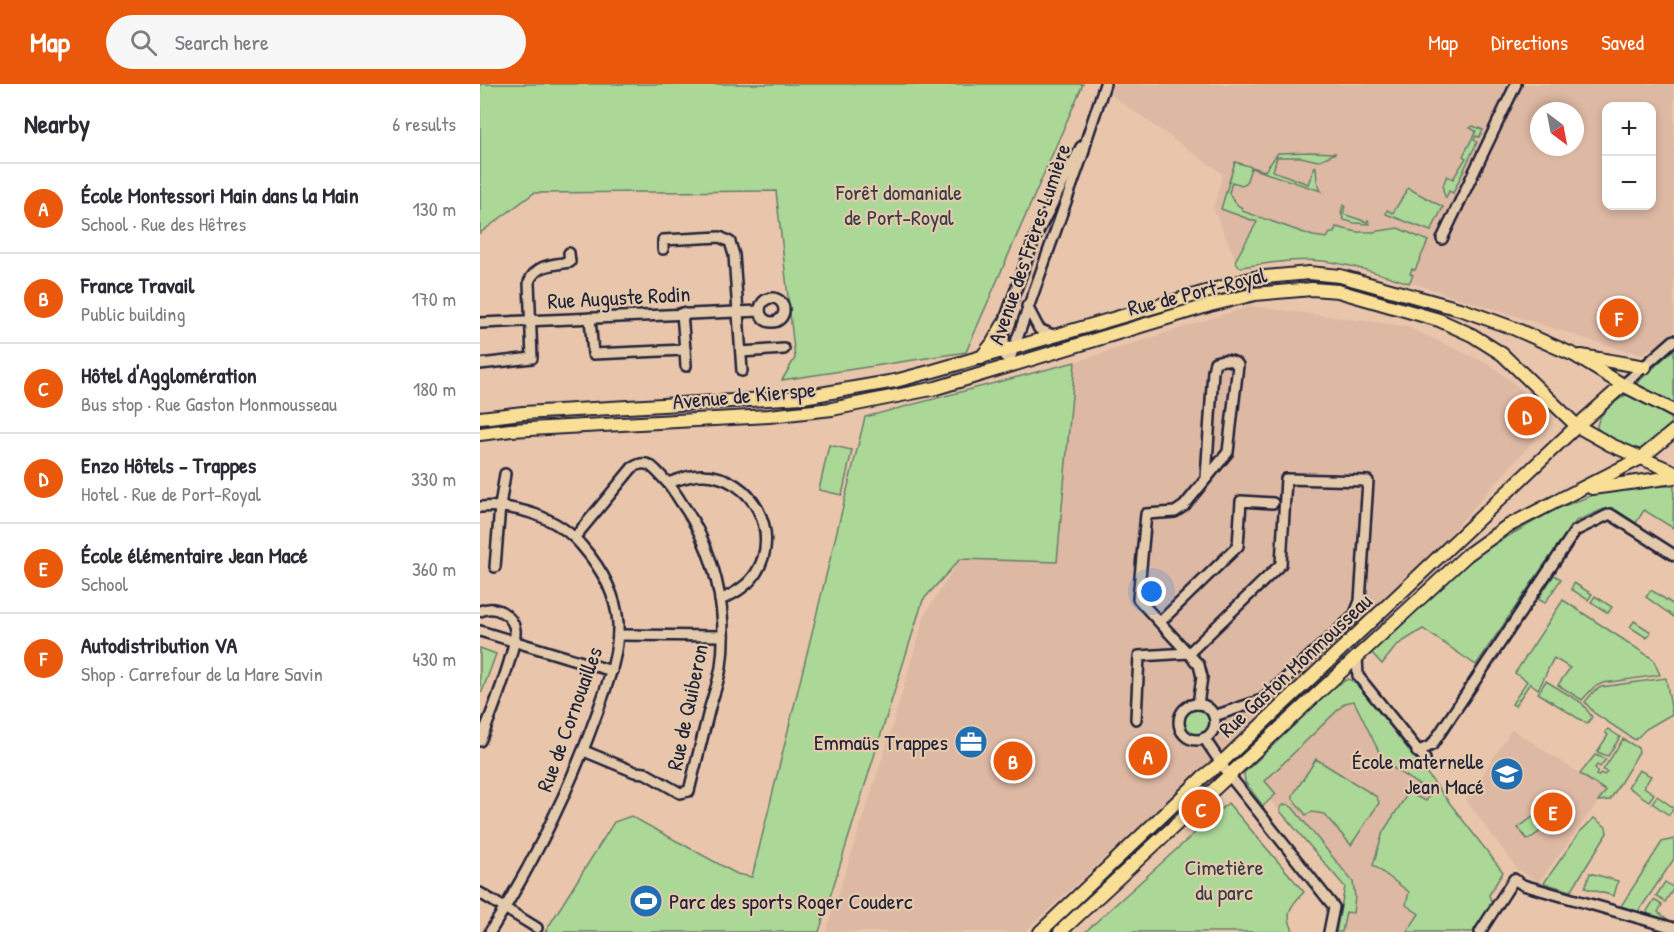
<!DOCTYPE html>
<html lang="en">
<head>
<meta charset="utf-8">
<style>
  :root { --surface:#fff; --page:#f7f7f7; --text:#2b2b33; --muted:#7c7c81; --line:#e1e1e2; --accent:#ea580c }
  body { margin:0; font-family:"Patrick Hand",sans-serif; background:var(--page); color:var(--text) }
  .controls { position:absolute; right:18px; top:18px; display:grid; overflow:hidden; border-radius:12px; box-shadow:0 3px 9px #0003 }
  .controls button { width:54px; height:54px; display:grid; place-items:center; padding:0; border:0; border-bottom:2px solid var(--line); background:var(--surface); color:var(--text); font:30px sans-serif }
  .compass { position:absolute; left:1050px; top:18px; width:54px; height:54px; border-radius:50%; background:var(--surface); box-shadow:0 3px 9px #0003; rotate:148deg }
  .you { position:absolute; left:672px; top:508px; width:21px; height:21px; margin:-15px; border:4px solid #fff; border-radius:50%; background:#1a73e8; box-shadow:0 0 0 9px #1a73e833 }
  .badge { display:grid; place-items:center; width:39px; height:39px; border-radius:50%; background:var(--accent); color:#fff; font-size:20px; font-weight:700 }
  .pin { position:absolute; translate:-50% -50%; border:3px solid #fff; box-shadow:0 2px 6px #0006 }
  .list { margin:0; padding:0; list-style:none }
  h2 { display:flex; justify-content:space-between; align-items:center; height:78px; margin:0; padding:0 24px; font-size:26px }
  h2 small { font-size:20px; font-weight:400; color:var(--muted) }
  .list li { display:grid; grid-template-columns:39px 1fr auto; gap:18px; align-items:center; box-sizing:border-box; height:90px; padding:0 24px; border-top:2px solid var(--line) }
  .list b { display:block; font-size:22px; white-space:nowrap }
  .list p { margin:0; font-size:20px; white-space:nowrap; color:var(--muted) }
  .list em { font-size:20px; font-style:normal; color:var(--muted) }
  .icon { flex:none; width:33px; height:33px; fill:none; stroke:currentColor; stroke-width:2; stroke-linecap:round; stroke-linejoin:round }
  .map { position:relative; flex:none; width:1194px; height:848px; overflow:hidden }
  header { display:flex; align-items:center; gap:36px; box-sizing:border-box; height:84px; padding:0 30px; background:var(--accent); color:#fff }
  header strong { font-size:28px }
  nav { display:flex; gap:33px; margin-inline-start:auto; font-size:21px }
  .search { width:420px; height:54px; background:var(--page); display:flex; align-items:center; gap:15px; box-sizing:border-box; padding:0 21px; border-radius:33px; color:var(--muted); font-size:22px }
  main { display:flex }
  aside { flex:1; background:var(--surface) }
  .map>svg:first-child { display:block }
  .built { fill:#ddb8a3; fill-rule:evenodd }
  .green { fill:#abd897; stroke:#667d69; stroke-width:1.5 }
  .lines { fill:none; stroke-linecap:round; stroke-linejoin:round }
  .minor-casing { stroke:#22223b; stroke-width:14 }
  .major-casing { stroke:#22223b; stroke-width:16 }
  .minor { stroke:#e4caab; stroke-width:9 }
  .major { stroke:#f9df96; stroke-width:12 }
  .labels { text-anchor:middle; stroke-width:4.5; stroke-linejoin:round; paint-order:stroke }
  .park-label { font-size:22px; fill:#373d49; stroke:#e4caab }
  .street-label { font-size:22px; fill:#22223b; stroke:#e4caab }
  .poi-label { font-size:22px; fill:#22223b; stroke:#e4caab; text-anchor:end }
</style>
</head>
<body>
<header>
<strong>Map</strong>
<div class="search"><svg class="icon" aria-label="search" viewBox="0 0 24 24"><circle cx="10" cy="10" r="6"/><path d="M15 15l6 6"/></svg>Search here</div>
<nav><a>Map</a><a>Directions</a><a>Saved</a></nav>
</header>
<main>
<aside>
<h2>Nearby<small>6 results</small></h2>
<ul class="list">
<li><span class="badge">A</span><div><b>École Montessori Main dans la Main</b><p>School · Rue des Hêtres</p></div><em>130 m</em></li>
<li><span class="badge">B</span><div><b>France Travail</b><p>Public building</p></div><em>170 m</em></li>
<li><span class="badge">C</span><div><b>Hôtel d'Agglomération</b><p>Bus stop · Rue Gaston Monmousseau</p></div><em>180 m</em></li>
<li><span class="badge">D</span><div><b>Enzo Hôtels - Trappes</b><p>Hotel · Rue de Port-Royal</p></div><em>330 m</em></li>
<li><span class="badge">E</span><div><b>École élémentaire Jean Macé</b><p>School</p></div><em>360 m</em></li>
<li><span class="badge">F</span><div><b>Autodistribution VA</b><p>Shop · Carrefour de la Mare Savin</p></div><em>430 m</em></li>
</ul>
</aside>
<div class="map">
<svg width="1194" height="848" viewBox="0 0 1194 848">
  <rect width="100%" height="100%" fill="#e9c6ab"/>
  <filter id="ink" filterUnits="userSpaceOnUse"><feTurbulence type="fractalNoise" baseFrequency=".0167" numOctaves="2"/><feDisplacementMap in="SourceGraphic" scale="12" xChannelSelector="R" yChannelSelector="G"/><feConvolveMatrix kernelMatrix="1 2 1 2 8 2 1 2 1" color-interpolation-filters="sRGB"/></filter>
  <g filter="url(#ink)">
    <!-- built -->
    <g class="built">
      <path d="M 633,0 L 1194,0 L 1194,249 L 1178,262 L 1160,270 L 1138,265 L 892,186 L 844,177 L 824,176 L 759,183 L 733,124 L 743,90 L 630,10 ZM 1126,22 L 1172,22 L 1172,122 L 1126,122 ZM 1059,27 L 1095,27 L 1095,63 L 1059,63 Z"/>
      <path d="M 770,222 L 925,242 L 1011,281 L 1070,329 L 1066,343 L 940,483 L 744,665 L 544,848 L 346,848 L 410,650 L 445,530 L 480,475 L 577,478 L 595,278 Z"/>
      <path d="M 874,616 L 951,709 L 1018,796 L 1009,811 L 1012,820 L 993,848 L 856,848 L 865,803 L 790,716 L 795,710 L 785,697 L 865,619 Z"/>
      <path d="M 1032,645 L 1126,707 L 1059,798 L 1038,786 L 986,716 Z"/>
    </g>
    <!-- green -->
    <g class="green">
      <path d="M 0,0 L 603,0 L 486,268 L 302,296 L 315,274 L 296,107 L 54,109 L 0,149 Z"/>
      <path d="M 993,42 L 1003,46 L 999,53 L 996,52 L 994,56 L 997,58 L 973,109 L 969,107 L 966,114 C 961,105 963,100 967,92 L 973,95 L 986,74 L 983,72 L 996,47 L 990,44 Z"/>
      <path d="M 831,68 L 856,69 L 838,77 L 821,73 L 797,73 L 793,87 L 828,100 L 835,82 L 836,83 L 837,97 L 841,107 L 771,84 L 766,99 L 762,101 L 752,98 L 749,109 C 752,116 755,120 762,124 L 762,127 L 833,152 L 847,154 L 850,149 L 854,149 L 856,143 L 877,148 L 893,148 L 918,144 L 948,157 L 935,186 L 932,185 L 930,190 L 933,191 L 929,199 C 901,190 873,181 843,177 C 816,174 787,180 759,183 L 755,177 L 777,138 L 741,125 L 755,78 L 785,87 L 798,69 Z"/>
      <path d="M 928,104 L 963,123 L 951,147 L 906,130 L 907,126 L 913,129 Z"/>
      <path d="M 863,121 L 865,122 L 863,130 L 887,138 L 888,136 L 890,140 L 874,139 L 864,136 L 861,129 Z"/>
      <path d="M 1194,265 L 1194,322 L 1155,301 Z"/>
      <path d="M 595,278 L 577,478 L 480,475 L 443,516 L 339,848 L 65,848 L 134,738 L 151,732 L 257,790 L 272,793 L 385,333 Z"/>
      <path d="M 1146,311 C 1156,313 1184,325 1190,334 C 1191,337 1190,340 1190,344 C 1168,362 1165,373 1136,358 C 1128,353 1121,351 1117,343 C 1118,329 1134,318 1146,311 Z"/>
      <path d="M 349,361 L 372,366 L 362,411 L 339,406 Z"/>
      <path d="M 1171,402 L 1194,402 L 1193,444 L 1164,426 L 1156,439 L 1136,426 L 1124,425 L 1096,437 L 1076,463 L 1078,467 L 1066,478 L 996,581 L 943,545 L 917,561 L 902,580 L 890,567 L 1002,467 L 1076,425 L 1113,411 Z"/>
      <path d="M 1074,491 L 1081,495 L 1065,519 L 1058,515 Z"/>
      <path d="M 1094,499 L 1112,510 L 1108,516 L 1091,505 Z"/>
      <path d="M 1171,506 L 1194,521 L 1194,533 L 1166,513 Z"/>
      <path d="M 1115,512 L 1132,523 L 1128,529 L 1111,518 Z"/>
      <path d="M 1083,516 L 1173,575 L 1180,591 L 1123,599 L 1114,603 L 1102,616 L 1078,601 L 1090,584 L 1074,574 C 1068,583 1065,595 1058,605 L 1050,599 L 1035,622 L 1032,620 L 1047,597 L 1035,589 Z"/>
      <path d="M 1154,537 L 1171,548 L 1167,554 L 1150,543 Z"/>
      <path d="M 0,564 L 16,570 L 2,608 L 0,607 Z"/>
      <path d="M 1186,594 L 1192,630 L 1166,645 L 1155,656 L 1114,629 L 1105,618 L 1114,607 L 1121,603 Z"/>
      <path d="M 868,595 L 877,599 L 1023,788 L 1009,811 L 1012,820 L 993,848 L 927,848 L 939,830 L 926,821 L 929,808 L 893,781 L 903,748 L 928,709 L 946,717 L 951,709 L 904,678 L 874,617 L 865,619 L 785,697 L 796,710 L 783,722 L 765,698 L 764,689 L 855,602 Z"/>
      <path d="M 1066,597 L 1102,619 L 1112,633 L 1107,640 L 1058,609 Z"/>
      <circle cx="717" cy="637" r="14"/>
      <path d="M 1128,645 L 1140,653 L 1128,672 L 1117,668 L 1128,651 L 1125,648 Z"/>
      <path d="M 1143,655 L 1158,664 L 1159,668 L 1130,716 L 1118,717 L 1126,707 L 1100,690 L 1115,671 L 1126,675 L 1120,683 L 1117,681 L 1115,684 L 1118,687 L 1116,691 L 1119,692 L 1121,689 L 1124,691 L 1127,688 L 1123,686 Z"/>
      <path d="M 836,675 L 897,713 L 899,719 L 871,761 L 844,730 L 832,728 L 826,731 L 813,715 L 813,711 Z"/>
      <path d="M 1159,686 L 1171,692 L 1164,703 L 1174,710 L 1169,717 L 1148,703 Z"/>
      <path d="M 1177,712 L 1194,724 L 1189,731 L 1172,719 Z"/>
      <path d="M 748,719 L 824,808 C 810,822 804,830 814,848 L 605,848 Z"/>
      <path d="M 807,720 L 813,724 L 873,798 L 875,813 L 873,829 L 866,828 L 862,848 L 856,848 L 865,803 L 800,727 L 801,722 Z"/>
      <path d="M 1062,726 L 1072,739 L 1048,756 L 1038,744 Z"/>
      <path d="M 1114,734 L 1126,743 L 1127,749 L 1091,807 L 1064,799 L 1099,749 Z"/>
      <path d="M 1194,755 L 1194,775 L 1158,828 L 1141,822 L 1182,758 Z"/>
      <path d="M 1110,789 L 1138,797 L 1134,812 L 1105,804 Z"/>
      <path d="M 1185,798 L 1194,804 L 1185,818 L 1176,812 Z"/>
      <path d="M 1174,816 L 1182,821 L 1178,828 L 1189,836 L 1168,830 L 1167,827 Z"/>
    </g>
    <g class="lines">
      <!-- minor casing -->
      <g class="minor-casing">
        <g id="minor">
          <path d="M 962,155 L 1036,0"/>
          <path d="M 183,165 L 183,156 L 240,153 L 250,158 L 254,171 L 262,287"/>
          <circle cx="292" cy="226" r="12"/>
          <path d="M 547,222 L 559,245 L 575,252"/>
          <path d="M 110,234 L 113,270 L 205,266 L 202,229"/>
          <path d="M 0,239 L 280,227"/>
          <path d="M 205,266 L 206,282"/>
          <path d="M 261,268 L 304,265"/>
          <path d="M 525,273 L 523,241 L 554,156 L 601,63"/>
          <path d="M 0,280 L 52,274 L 49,198 C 56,180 73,181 90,178 L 89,169"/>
          <path d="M 527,283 L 603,70 L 607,54 L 625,0"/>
          <path d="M 1143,301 L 1194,256"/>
          <path d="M 188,399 C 200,395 212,390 224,391 C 272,393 302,448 276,489 C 268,502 254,510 240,516"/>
          <path d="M 0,423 C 36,420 78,433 102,462 C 121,484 136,510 138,539 C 139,572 127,601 116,632 C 89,707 53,780 10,848"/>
          <path d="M 95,453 L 152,384 C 168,373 174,385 185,396 C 191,402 196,410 201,418 C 234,465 249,526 241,583 C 239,596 234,610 230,623 C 223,651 216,679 209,707 L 200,709 L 165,689 L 155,688 L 104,667"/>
          <path d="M 15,483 L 20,422 L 25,390"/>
          <path d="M 0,527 C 7,524 15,524 22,528 C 29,532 34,539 35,546 C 37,565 9,637 0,657"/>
          <path d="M 680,538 L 758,462 L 761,417 L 793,419"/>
          <path d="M 0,547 L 132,587"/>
          <path d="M 138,551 L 243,552"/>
          <path d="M 877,572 L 878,592 L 945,675"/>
          <path d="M 718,620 L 722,593 L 719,581 L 658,515 L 666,430 L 695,428 L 704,422 L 748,368 L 758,281 C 751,275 745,275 735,278 L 733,287 L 726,394"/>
          <circle cx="717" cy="638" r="18"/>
          <path d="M 656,635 L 659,572 L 709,569 L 801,480 L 806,395 L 888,397 L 880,517 L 874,532 L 782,616 L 734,632"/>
          <path d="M 724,654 L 749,691 L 854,823 L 849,848"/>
          <path d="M 937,668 L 952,661 L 1095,447 L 1130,430 L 1194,471"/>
          <path d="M 0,809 L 57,844"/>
          <path d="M 1000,848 L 1034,795 L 1043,801 L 1194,844"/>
        </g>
      </g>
      <!-- major casing -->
      <g class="major-casing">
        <g id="major">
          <path d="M 1101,272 L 1165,283"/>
          <path d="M 501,274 L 512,260 L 523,241"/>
          <path d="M 0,334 L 43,329 L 323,313 L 415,297 L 453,287 L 774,194 L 829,189 L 860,192 L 983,226 L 1033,244 L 1094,271 L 1143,301 L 1194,327"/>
          <path d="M 0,350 L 31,346 L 289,332 L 352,325 L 456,304 L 730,221 L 775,210 L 832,205 L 858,207 L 959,236 L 992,251 L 1022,270 L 1097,342 L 1131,361 L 1194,388"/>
          <path d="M 1112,404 L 1194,393"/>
          <path d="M 560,848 L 724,692 L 741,679 L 1097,342 L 1143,301"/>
          <path d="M 580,848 L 987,471 L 1026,443 L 1161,374 L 1194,347"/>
        </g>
      </g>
      <!-- minor -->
      <use href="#minor" class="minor"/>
      <!-- major -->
      <use href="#major" class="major"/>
    </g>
  </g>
  <!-- icons -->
  <defs>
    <g id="office-disc" transform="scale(1.725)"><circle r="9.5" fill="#1f6fb2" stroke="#e4caab"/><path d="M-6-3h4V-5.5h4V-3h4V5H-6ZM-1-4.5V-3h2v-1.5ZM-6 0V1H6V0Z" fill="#fff"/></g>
    <g id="school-disc" transform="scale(1.725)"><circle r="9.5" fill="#1f6fb2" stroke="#e4caab"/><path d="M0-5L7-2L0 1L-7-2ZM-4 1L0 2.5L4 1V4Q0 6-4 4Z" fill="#fff"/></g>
    <g id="stadium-disc" transform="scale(1.725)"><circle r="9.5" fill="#1f6fb2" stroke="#e4caab"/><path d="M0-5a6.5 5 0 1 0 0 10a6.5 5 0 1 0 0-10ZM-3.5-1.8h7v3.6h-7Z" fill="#fff"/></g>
  </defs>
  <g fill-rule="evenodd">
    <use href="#office-disc" x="491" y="658"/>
    <use href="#school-disc" x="1027" y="690"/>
    <use href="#stadium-disc" x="166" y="817"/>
  </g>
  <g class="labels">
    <!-- park labels -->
    <g class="park-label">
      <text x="419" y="116">Forêt domaniale<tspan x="419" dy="25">de Port-Royal</tspan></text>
      <text x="744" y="791">Cimetière<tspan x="744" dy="25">du parc</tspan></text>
    </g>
    <!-- street labels -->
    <g class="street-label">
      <text transform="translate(549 160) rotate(-71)" y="8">Avenue des Frères Lumière</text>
      <text transform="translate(717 207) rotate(-14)" y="8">Rue de Port-Royal</text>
      <text transform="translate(139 213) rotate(-3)" y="8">Rue Auguste Rodin</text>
      <text transform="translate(264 311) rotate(-5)" y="8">Avenue de Kierspe</text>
      <text transform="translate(815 581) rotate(-43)" y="8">Rue Gaston Monmousseau</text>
      <text transform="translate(207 623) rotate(-78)" y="8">Rue de Quiberon</text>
      <text transform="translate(89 635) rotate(-70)" y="8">Rue de Cornouailles</text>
    </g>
    <!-- poi labels -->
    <g class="poi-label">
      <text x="468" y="666">Emmaüs Trappes</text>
      <text x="1004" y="685">École maternelle<tspan x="1004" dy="25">Jean Macé</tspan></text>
      <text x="189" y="825" text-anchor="start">Parc des sports Roger Couderc</text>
    </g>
  </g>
</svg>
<div class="controls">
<button>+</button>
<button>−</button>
</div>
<svg class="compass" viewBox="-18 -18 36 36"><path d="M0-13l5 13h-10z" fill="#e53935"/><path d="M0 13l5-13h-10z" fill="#7c7c81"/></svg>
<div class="you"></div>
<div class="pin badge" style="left:668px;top:672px">A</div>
<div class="pin badge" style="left:533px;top:677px">B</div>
<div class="pin badge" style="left:721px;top:725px">C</div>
<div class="pin badge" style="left:1047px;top:332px">D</div>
<div class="pin badge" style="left:1073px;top:728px">E</div>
<div class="pin badge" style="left:1139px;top:234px">F</div>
</div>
</main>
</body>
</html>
